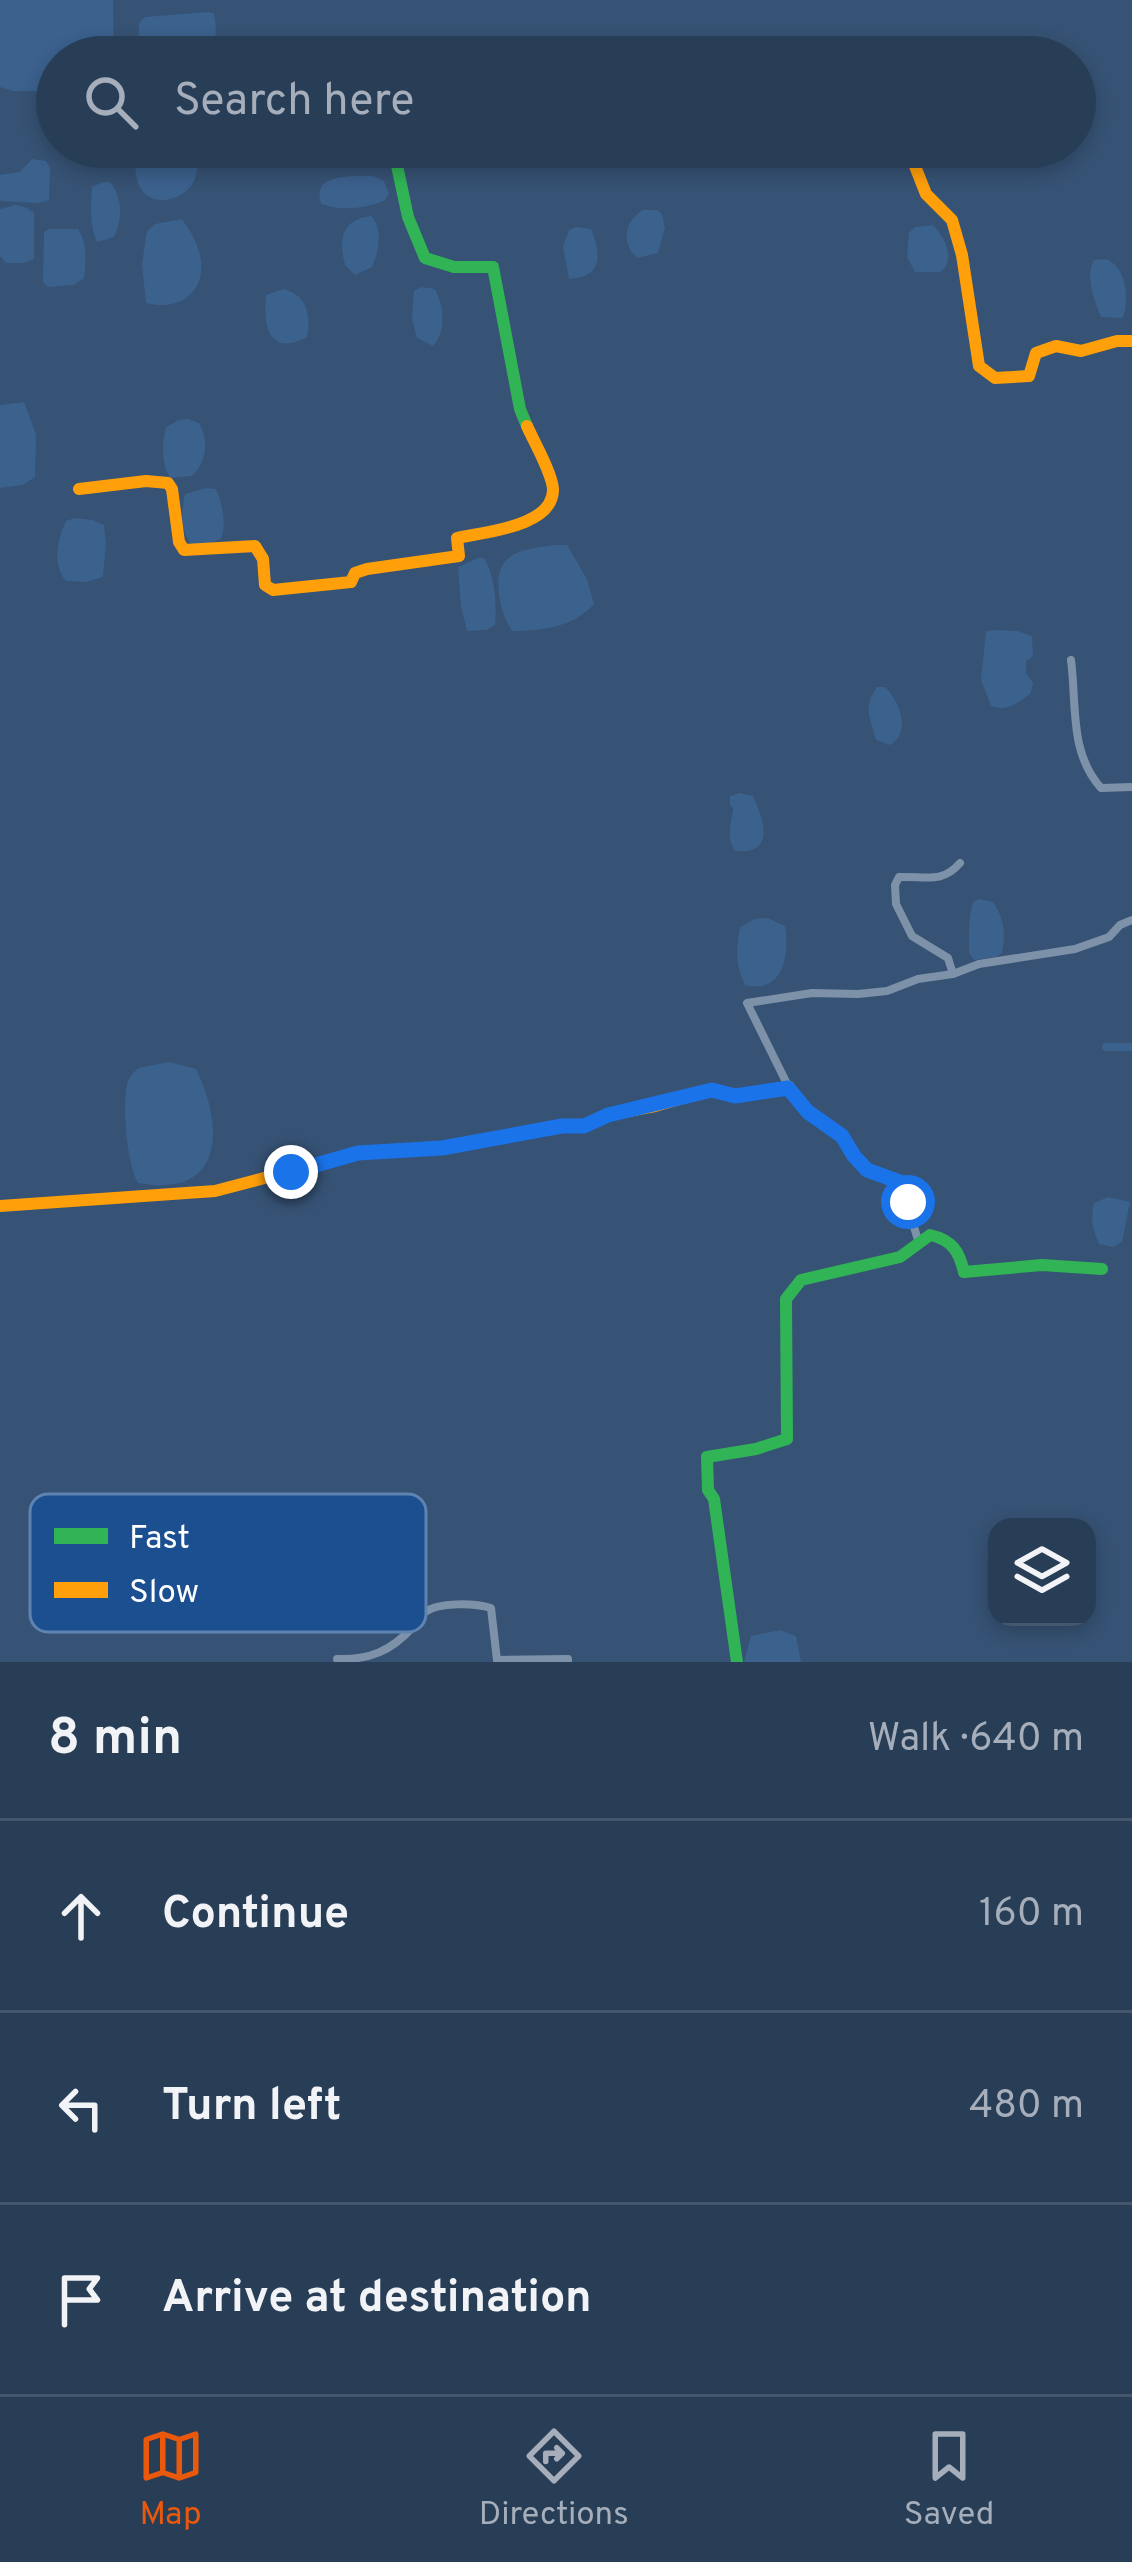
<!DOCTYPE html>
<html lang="en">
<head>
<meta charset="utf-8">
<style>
  :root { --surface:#283e57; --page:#344961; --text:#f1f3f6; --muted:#a5aeba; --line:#44576d; --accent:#ea580c }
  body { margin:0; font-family:Overpass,sans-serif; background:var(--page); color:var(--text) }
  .controls { position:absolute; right:36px; bottom:36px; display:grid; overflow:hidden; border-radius:24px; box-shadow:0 6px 18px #0003 }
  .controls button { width:108px; height:108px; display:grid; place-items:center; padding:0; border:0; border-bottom:3px solid var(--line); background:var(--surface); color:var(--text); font:60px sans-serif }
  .stop { position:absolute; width:36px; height:36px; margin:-27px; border:9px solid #1a73e8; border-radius:50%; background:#fff }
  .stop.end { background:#1a73e8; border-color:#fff; box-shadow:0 3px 12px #0008 }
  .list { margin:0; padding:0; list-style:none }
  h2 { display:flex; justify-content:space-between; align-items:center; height:156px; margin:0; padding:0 48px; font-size:51px }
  h2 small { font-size:39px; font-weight:400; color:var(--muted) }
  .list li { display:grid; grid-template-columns:78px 1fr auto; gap:36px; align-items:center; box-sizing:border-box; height:192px; padding:0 48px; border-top:3px solid var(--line) }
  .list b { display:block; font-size:45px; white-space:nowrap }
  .list em { font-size:39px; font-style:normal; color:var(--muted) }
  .icon { flex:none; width:66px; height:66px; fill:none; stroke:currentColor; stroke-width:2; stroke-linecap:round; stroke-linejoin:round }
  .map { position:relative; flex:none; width:1132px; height:1662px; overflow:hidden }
  .search { position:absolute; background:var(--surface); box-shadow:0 6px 18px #0003; left:36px; right:36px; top:36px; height:132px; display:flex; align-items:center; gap:30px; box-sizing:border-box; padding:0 42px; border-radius:66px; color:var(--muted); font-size:45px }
  .sheet { height:732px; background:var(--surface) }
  nav { display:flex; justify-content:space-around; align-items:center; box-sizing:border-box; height:168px; border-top:3px solid var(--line); background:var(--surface); font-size:33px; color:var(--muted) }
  nav a { display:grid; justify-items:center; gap:6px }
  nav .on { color:var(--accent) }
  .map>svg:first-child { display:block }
  .water { fill:#3b618d }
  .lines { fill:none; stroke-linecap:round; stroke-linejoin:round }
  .canal { stroke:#3b618d; stroke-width:8 }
  .street { stroke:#7d92a8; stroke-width:8 }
  .fast { stroke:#30b455; stroke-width:12 }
  .slow { stroke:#ff9f0a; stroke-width:12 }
  .route { stroke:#1a73e8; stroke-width:15 }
  .key { fill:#1b4f8f; stroke:#5f84b1; stroke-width:3 }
  .key-label { font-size:33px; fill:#fff }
</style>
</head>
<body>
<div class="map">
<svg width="1132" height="1662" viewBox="0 0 1132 1662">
  <rect width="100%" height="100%" fill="#365274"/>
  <!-- water -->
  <g class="water">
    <path d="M 0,0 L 113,0 L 114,57 L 57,57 L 57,91 L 13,91 L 0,87 Z"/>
    <path d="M 208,12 L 214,13 C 217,31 218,43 204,57 L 152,57 L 142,52 L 139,44 L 139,23 L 145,17 Z"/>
    <path d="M 135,147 L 198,147 C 198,160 199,175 191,186 C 179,202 150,207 140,187 C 134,176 135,160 135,147 Z"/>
    <path d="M 32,159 L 46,161 L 50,168 L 49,200 L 39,203 L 0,201 L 0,175 L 20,172 Z"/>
    <path d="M 352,176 L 373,176 L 384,181 L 389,194 L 385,200 C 367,209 340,211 321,204 C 314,180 333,178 352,176 Z"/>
    <path d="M 103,182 L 110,182 C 123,199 123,219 114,237 L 97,242 C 89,225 91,205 92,187 Z"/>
    <path d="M 16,205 L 27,208 L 34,213 L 34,259 L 24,263 L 6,263 L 0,256 L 0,209 Z"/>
    <path d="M 643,210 L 657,210 L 662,214 L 665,228 L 658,253 L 637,258 C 621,243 624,221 643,210 Z"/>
    <path d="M 372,216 C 383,232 379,251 372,267 L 355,275 L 345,265 C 338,238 342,219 372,216 Z"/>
    <path d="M 182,219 C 189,229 197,242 200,255 C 208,291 180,312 146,303 L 142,264 L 147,231 L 155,224 Z"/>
    <path d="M 933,225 C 945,238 956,258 941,272 L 915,272 L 907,257 L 909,233 L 915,227 Z"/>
    <path d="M 576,227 L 591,229 C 602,256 602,277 569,279 L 563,246 L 569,230 Z"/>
    <path d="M 49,229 L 78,229 C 88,244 86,261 84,278 L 74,285 L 48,287 L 43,282 L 44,232 Z"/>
    <path d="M 1106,259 C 1127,268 1129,298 1123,318 L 1101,317 C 1094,301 1085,275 1094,260 Z"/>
    <path d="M 422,287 L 435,289 C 444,307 447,330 433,346 L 417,338 L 412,319 L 414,291 Z"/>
    <path d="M 283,289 C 307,294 311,316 307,337 C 269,357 263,327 266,295 Z"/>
    <path d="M 24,402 L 36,435 L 35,477 L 23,485 L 0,488 L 0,405 Z"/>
    <path d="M 188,419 L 199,423 C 209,441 207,461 192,476 L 170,478 C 161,464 162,443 166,427 L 179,420 Z"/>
    <path d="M 205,488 L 216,489 C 222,503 227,524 221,539 L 210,543 L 191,545 C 180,528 181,513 185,494 Z"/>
    <path d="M 75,518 L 93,520 L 104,525 L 106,544 L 103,577 L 86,582 L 66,581 C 52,565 57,540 66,521 Z"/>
    <path d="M 556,545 L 567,545 L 587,579 L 594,604 C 574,627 542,631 512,631 C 504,618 501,609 499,594 C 493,552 522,549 556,545 Z"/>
    <path d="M 478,558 L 484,558 C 495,576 497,604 495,625 L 487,630 L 467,631 L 461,606 L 458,567 Z"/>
    <path d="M 996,630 L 1017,631 L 1032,636 L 1033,657 L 1026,661 L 1026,673 L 1033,683 L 1031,693 C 1018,703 1007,712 991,706 L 981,680 L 986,631 Z"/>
    <path d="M 877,687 L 885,687 C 900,702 912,732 890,745 L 876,740 C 871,720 862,707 877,687 Z"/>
    <path d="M 739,793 L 753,796 C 764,820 776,855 735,851 C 725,837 732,822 733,808 L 730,805 L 730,796 Z"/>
    <path d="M 980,899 L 993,902 C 1004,917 1006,934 1002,953 L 996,957 L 974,960 L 969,953 C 969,938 968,914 974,901 Z"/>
    <path d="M 768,918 L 785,926 C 790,954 783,995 745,985 C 735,965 736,949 740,927 L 755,919 Z"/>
    <path d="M 169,1062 L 196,1069 C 225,1128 224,1199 138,1183 C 127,1164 122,1107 127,1085 C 129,1076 132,1075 138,1068 Z"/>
    <path d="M 1108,1197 L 1130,1202 L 1122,1242 L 1113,1247 L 1099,1244 C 1093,1231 1090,1217 1094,1203 Z"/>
    <path d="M 780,1630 L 796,1636 L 801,1662 L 744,1662 L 751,1636 Z"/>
  </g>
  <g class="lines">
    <!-- canal -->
    <path class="canal" d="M 1106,1047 L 1132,1047"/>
    <!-- street -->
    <g class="street">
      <path d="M 1071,660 C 1077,706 1069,752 1101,788 L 1132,787"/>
      <path d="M 960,863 C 942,884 926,876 899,877 L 895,885 L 896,904 L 912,936 L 948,958 L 953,974 L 979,964 L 1075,949 L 1109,937 L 1120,925 L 1132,920"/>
      <path d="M 919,1243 L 900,1182 L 867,1170 L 854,1157 L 842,1136 L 809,1112 L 792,1094 L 747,1003 L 812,993 L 858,994 L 887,991 L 918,979 L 953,974"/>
      <path d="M 337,1659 C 370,1660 391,1651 413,1627 C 414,1625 423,1613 425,1612 C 439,1602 475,1603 491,1608 L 497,1660 L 568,1659 L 568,1662"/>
    </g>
    <!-- fast -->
    <g class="fast">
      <path d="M 393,147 L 408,217 L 425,258 L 454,267 L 493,267 L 520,409 L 527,426"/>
      <path d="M 737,1662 L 714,1499 L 708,1490 L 707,1457 L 756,1449 L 787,1439 L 786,1299 L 801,1280 L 900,1257 L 930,1235 C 952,1240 959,1251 964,1272 L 1042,1265 L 1102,1269"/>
    </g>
    <!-- slow -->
    <g class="slow">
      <path d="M 916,147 L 913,161 L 926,194 L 952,220 L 962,255 L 979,366 L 995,378 L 1029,376 L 1036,353 L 1056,346 L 1081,351 L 1117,341 L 1132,341"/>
      <path d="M 79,489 L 146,481 L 168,483 L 172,489 L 179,542 L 184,550 L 255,546 L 263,559 L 265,585 L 273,590 L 351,582 L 355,573 L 367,569 L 459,556 L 457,538 C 483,532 554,527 553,489 C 552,473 534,442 527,426"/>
      <path d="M 0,1206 L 215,1191 L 359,1153 L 442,1148 L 562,1126 L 584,1126 L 607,1115 L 655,1106 L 711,1090 L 735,1096 L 789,1087"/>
    </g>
  </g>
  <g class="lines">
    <!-- route -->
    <path class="route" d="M 291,1172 L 358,1153 L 442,1148 L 562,1126 L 584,1126 L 608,1115 L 712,1090 L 735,1096 L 788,1088 L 808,1112 L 842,1136 L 854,1156 L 867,1170 L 900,1182 L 908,1202"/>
  </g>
  <!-- legend -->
  <rect x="30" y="1494" width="396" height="138" rx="18" class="key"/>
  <rect x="54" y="1528" width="54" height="16" fill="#30b455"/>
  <rect x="54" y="1582" width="54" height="16" fill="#ff9f0a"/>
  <g class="key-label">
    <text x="129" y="1548">Fast</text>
    <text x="129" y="1602">Slow</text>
  </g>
</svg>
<div class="controls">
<button><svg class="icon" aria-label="layers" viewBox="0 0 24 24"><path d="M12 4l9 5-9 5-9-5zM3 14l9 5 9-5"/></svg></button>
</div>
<div class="stop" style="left:908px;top:1202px"></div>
<div class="stop end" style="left:291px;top:1172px"></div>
<div class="search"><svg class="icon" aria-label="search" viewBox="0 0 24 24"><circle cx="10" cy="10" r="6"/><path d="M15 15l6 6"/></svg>Search here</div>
</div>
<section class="sheet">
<h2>8 min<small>Walk · 640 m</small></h2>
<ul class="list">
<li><svg class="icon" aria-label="ahead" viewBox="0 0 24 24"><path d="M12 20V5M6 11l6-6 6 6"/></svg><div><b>Continue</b></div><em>160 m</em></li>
<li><svg class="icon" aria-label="left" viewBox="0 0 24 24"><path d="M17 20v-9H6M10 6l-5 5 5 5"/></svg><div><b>Turn left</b></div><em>480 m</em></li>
<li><svg class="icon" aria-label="arrive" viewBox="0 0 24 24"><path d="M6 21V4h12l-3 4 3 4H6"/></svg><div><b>Arrive at destination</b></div></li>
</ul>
</section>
<nav>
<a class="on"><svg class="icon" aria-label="map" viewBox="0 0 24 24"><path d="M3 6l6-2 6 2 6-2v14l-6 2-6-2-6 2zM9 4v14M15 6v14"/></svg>Map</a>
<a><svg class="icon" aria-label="directions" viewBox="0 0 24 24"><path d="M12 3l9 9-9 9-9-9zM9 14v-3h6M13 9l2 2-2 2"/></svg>Directions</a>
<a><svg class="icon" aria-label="saved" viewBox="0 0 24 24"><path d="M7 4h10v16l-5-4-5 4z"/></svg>Saved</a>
</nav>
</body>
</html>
